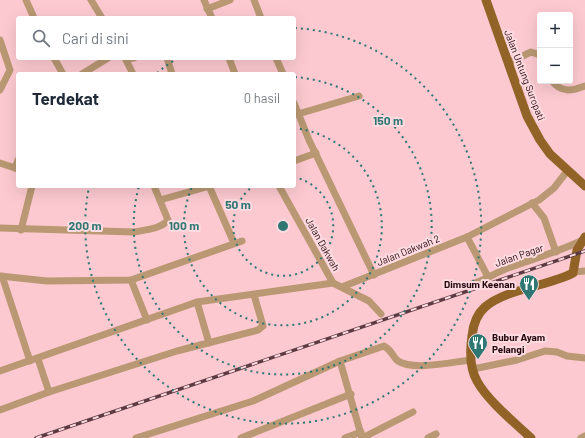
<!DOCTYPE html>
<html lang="id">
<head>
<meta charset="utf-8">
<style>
  :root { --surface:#fff; --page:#f2f2f3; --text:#1f2937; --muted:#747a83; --line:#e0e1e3 }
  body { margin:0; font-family:Barlow,sans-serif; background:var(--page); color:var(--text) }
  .controls { position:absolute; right:12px; top:12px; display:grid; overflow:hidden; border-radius:4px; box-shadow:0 4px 16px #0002 }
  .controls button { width:36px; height:36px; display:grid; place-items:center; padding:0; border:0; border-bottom:1px solid var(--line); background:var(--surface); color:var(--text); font:20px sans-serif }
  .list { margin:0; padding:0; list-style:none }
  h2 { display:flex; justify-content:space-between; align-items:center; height:52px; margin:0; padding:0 16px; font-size:17px }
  h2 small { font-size:13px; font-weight:400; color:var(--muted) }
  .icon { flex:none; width:22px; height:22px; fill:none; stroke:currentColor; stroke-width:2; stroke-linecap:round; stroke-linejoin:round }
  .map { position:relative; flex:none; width:585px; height:438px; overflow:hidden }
  .search { position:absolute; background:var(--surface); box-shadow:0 4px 16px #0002; left:16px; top:16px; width:280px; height:44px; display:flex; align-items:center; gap:10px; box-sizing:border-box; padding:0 14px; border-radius:4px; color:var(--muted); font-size:15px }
  .panel { position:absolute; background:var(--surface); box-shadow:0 4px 16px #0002; left:16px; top:72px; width:280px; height:116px; border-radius:4px }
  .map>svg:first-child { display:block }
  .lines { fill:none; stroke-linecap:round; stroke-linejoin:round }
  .minor { stroke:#b99873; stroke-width:7 }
  .major { stroke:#926326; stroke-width:9 }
  .rail-casing { stroke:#5d3b42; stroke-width:3.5 }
  .rail { stroke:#fedbe0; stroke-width:2; stroke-dasharray:6; stroke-linecap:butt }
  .ring { fill:none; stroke:#2e7772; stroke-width:2; stroke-dasharray:2 4 }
  .labels { text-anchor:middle; stroke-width:4; stroke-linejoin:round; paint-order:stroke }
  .street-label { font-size:10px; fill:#24080e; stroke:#fedbe0 }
  .poi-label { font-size:10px; font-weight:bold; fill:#24080e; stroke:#fedbe0; text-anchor:end }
  .centre { fill:#2e7772; stroke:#fedbe0; stroke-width:2 }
  .ring-label { font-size:12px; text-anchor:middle; font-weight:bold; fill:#2e7772; stroke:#fedbe0; stroke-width:4; stroke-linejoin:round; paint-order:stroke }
</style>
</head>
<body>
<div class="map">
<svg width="585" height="438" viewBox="0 0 585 438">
  <rect width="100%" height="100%" fill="#fcc9d0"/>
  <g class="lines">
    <!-- minor -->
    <g class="minor">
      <path d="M 26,0 L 34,18"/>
      <path d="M 91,0 L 102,18"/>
      <path d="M 204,0 L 212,18"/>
      <path d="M 254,0 L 261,18"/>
      <path d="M 207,9 L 230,0"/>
      <path d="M 0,40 L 10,70 L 0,90"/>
      <path d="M 54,58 L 63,74"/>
      <path d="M 125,58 L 133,74"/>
      <path d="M 167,58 L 172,74"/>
      <path d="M 229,58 L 235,74"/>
      <path d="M 276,58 L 283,74"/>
      <path d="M 126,59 L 134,58"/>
      <path d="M 508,63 L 531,52 L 540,55"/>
      <path d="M 82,74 L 108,58"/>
      <path d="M 552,81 C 561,93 572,91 585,86"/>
      <path d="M 294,103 L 309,140 L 374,275"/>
      <path d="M 298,114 L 359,96"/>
      <path d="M 294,161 L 316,153"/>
      <path d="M 0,163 L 18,169"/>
      <path d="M 15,168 L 18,160"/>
      <path d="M 209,186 L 234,243"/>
      <path d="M 279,186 L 333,283 L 369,301 L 381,314"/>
      <path d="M 160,200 L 210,186"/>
      <path d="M 532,203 L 544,218 L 556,252"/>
      <path d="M 0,228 L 134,232 C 145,230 161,229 168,220 L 154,186"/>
      <path d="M 21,230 L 32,186"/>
      <path d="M 467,237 L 488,277"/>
      <path d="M 574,272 L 585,271"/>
      <path d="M 0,276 L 47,281 L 131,280 L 242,241"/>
      <path d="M 2,276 L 30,361"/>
      <path d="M 131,280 L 147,320"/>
      <path d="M 462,286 C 478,285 492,274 508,268 C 533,259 558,252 583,240"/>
      <path d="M 342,287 L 467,237 L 539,200 L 554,188 L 568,170"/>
      <path d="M 197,302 L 209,343"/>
      <path d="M 38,359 L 49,392"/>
      <path d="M 340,361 L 362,438"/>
      <path d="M 473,369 L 517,360 L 545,351 L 557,352 L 567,356 L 585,358"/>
      <path d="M 0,371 L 197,302 L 333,283"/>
      <path d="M 0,410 L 49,392 L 177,351 L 258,330 L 263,326 L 254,295"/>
      <path d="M 136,438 L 253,401 L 340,361 L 384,346 C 394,352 392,357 398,361 C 413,371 452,362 471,360"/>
      <path d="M 241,438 L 351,394"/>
      <path d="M 345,438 L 361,432"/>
      <path d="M 362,438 L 413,412"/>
      <path d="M 428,438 L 436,434"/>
      <path d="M 581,438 L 585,436"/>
    </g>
    <!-- major -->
    <g class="major">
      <path d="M 486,0 L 527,116 L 540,140 L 550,154 L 585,186"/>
      <path d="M 531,438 C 515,423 487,400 477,381 C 470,369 470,350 472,336 C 473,326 477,314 485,307 C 506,289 548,286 573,273 L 577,250 L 585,237"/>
    </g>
    <!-- rail casing -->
    <g class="rail-casing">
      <path id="rail" d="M 36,438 L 585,251"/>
    </g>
    <!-- rail -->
    <use href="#rail" class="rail"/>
  </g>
  <!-- distance rings -->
  <g class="ring">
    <path d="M294 177A50 50 0 1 1 253 186"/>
    <path d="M294 128A99 99 0 1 1 192 187"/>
    <path d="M295 77A149 149 0 1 1 139 186"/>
    <path d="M157 73A198 198 0 0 1 178 58M295 28A198 198 0 1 1 89 187"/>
  </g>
  <!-- icons -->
  <defs>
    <g id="restaurant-pin" transform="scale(1)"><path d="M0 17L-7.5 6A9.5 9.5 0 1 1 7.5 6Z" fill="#2e7772" stroke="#fedbe0"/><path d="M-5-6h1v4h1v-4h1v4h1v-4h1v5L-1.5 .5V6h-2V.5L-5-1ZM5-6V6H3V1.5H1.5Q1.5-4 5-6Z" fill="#fff"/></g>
  </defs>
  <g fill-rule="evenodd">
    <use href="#restaurant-pin" x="529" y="284"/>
    <use href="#restaurant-pin" x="478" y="343"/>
  </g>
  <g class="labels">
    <!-- street labels -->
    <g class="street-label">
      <text transform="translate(525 75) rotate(69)" y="4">Jalan Untung Suropati</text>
      <text transform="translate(323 244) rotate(61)" y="4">Jalan Dakwah</text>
      <text transform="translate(408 250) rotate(-22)" y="4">Jalan Dakwah 2</text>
      <text transform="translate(519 255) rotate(-19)" y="4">Jalan Pagar</text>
    </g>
    <!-- poi labels -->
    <g class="poi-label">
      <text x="515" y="288">Dimsum Keenan</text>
      <text x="492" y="341" text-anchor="start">Bubur Ayam<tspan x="492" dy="12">Pelangi</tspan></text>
    </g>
  </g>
  <circle cx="283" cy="226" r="6" class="centre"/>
  <g class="ring-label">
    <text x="388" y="125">150 m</text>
    <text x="238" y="209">50 m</text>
    <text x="184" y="230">100 m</text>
    <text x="85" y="230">200 m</text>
  </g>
</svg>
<div class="controls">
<button>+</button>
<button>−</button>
</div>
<div class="search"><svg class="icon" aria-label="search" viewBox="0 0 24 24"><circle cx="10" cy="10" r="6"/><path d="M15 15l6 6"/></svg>Cari di sini</div>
<section class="panel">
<h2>Terdekat<small>0 hasil</small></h2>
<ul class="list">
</ul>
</section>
</div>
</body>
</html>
